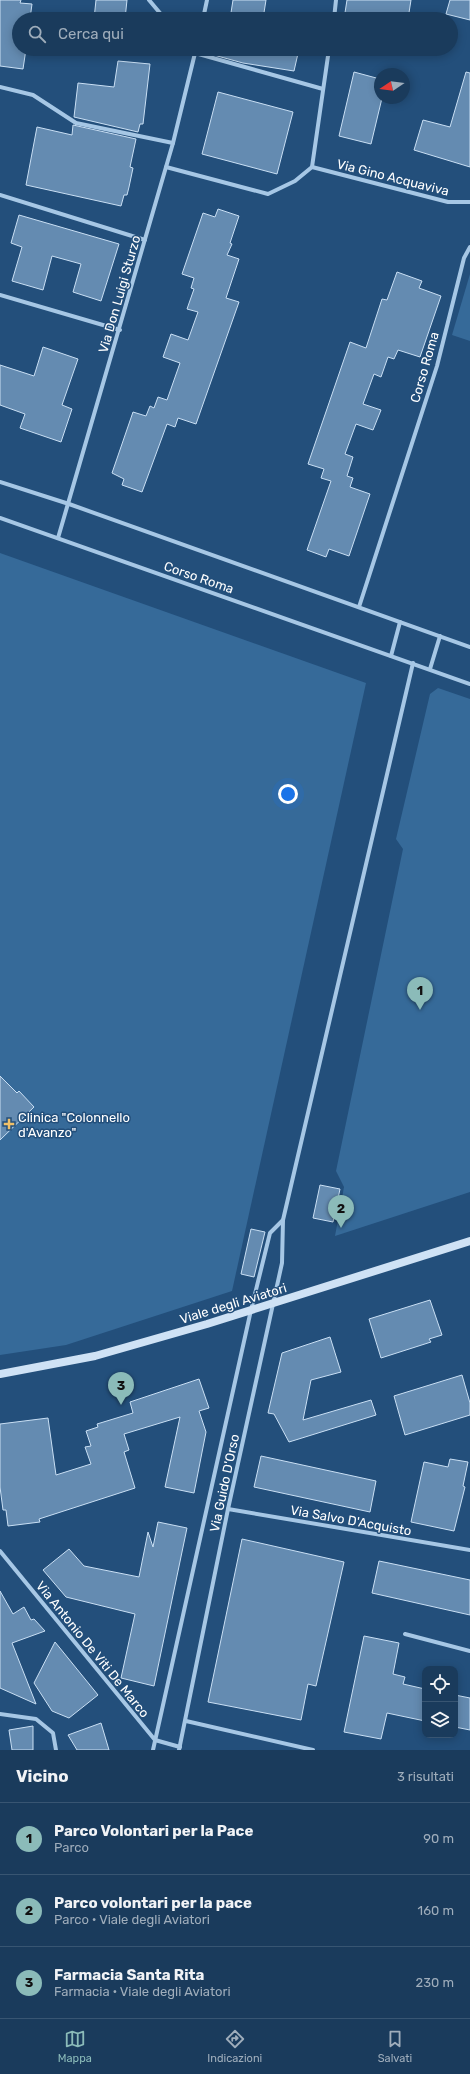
<!DOCTYPE html>
<html lang="it">
<head>
<meta charset="utf-8">
<style>
  :root { --surface:#1a3b5c; --page:#274665; --text:#f1f3f6; --muted:#9fadbb; --line:#385572; --accent:#8bbbb9 }
  body { margin:0; font-family:Rubik,sans-serif; background:var(--page); color:var(--text) }
  .controls { position:absolute; right:12px; bottom:12px; display:grid; overflow:hidden; border-radius:8px; box-shadow:0 2px 10px #0003 }
  .controls button { width:36px; height:36px; display:grid; place-items:center; padding:0; border:0; border-bottom:1px solid var(--line); background:var(--surface); color:var(--text); font:20px sans-serif }
  .compass { position:absolute; left:374px; top:68px; width:36px; height:36px; border-radius:50%; background:var(--surface); box-shadow:0 2px 10px #0003; rotate:257deg }
  .you { position:absolute; left:288px; top:794px; width:14px; height:14px; margin:-10px; border:3px solid #fff; border-radius:50%; background:#1a73e8; box-shadow:0 0 0 6px #1a73e833 }
  .badge { display:grid; place-items:center; width:26px; height:26px; border-radius:50%; background:var(--accent); color:#111; font-size:13px; font-weight:700 }
  .pin { position:absolute; translate:-50% -33px; filter:drop-shadow(0 1px 2px #0008) }
  .pin::after { content:''; position:absolute; top:21px; width:14px; height:12px; background:inherit; clip-path:polygon(0 0,100% 0,50% 100%) }
  .list { margin:0; padding:0; list-style:none }
  h2 { display:flex; justify-content:space-between; align-items:center; height:52px; margin:0; padding:0 16px; font-size:17px }
  h2 small { font-size:13px; font-weight:400; color:var(--muted) }
  .list li { display:grid; grid-template-columns:26px 1fr auto; gap:12px; align-items:center; box-sizing:border-box; height:72px; padding:0 16px; border-top:1px solid var(--line) }
  .list b { display:block; font-size:15px; white-space:nowrap }
  .list p { margin:0; font-size:13px; white-space:nowrap; color:var(--muted) }
  .list em { font-size:13px; font-style:normal; color:var(--muted) }
  .icon { flex:none; width:22px; height:22px; fill:none; stroke:currentColor; stroke-width:2; stroke-linecap:round; stroke-linejoin:round }
  .map { position:relative; flex:none; width:470px; height:1750px; overflow:hidden }
  .search { position:absolute; background:var(--surface); box-shadow:0 2px 10px #0003; left:12px; right:12px; top:12px; height:44px; display:flex; align-items:center; gap:10px; box-sizing:border-box; padding:0 14px; border-radius:22px; color:var(--muted); font-size:15px }
  .sheet { height:268px; background:var(--surface) }
  nav { display:flex; justify-content:space-around; align-items:center; box-sizing:border-box; height:56px; border-top:1px solid var(--line); background:var(--surface); font-size:11px; color:var(--muted) }
  nav a { display:grid; justify-items:center; gap:2px }
  nav .on { color:var(--accent) }
  .map>svg:first-child { display:block }
  .green { fill:#366a99 }
  .building { fill:#648bb1; stroke:#c9dff4 }
  .lines { fill:none; stroke-linecap:round; stroke-linejoin:round }
  .minor { stroke:#a6c7e5; stroke-width:4 }
  .secondary { stroke:#cfe2f5; stroke-width:8 }
  .poi-dot { fill:#f0c069; stroke:#234f7b; stroke-width:1.5 }
  .labels { text-anchor:middle; stroke-width:3; stroke-linejoin:round; paint-order:stroke }
  .street-label { font-size:13px; fill:#fff; stroke:#234f7b }
  .poi-label { font-size:13px; fill:#fff; stroke:#234f7b; text-anchor:start }
</style>
</head>
<body>
<div class="map">
<svg width="470" height="1750" viewBox="0 0 470 1750">
  <rect width="100%" height="100%" fill="#234f7b"/>
  <!-- green -->
  <g class="green">
    <path d="M 470,274 L 470,341 L 452,335 Z"/>
    <path d="M 0,553 L 366,683 L 232,1291 L 66,1345 L 0,1355 Z"/>
    <path d="M 438,688 L 470,699 L 470,1192 L 335,1236 L 344,1187 L 336,1171 L 403,849 L 396,839 L 430,694 Z"/>
  </g>
  <!-- building -->
  <g class="building">
    <path d="M 0,0 L 21,0 L 20,3 L 32,4 L 30,19 L 19,19 L 19,49 L 26,49 L 23,69 L 0,66 Z"/>
    <path d="M 96,0 L 127,0 L 125,19 L 94,19 Z"/>
    <path d="M 233,0 L 266,0 L 263,19 L 230,19 Z"/>
    <path d="M 347,0 L 411,0 L 408,19 L 344,19 Z"/>
    <path d="M 450,0 L 470,0 L 470,20 L 446,14 Z"/>
    <path d="M 210,49 L 299,49 L 294,71 L 243,63 L 210,54 Z"/>
    <path d="M 118,61 L 150,64 L 143,124 L 140,124 L 138,132 L 74,117 L 78,83 L 114,87 Z"/>
    <path d="M 354,72 L 380,79 L 380,98 L 382,98 L 371,144 L 339,136 Z"/>
    <path d="M 466,72 L 470,73 L 470,167 L 414,150 L 423,120 L 450,127 Z"/>
    <path d="M 218,92 L 293,112 L 277,174 L 202,154 Z"/>
    <path d="M 73,125 L 136,139 L 130,167 L 133,168 L 129,187 L 127,195 L 124,195 L 121,206 L 26,185 L 37,127 L 72,135 Z"/>
    <path d="M 218,209 L 239,216 L 230,243 L 232,244 L 227,255 L 239,259 L 226,298 L 239,302 L 196,424 L 178,418 L 175,427 L 167,424 L 142,492 L 122,485 L 124,479 L 112,473 L 133,412 L 146,416 L 150,406 L 154,408 L 158,397 L 167,400 L 180,363 L 163,357 L 171,334 L 188,340 L 198,312 L 187,309 L 194,289 L 191,288 L 194,278 L 182,274 L 203,213 L 215,217 Z"/>
    <path d="M 19,215 L 119,244 L 101,301 L 73,292 L 81,264 L 52,256 L 43,290 L 12,281 L 22,247 L 11,243 Z"/>
    <path d="M 397,272 L 422,281 L 419,288 L 441,296 L 420,357 L 398,350 L 394,359 L 388,357 L 381,377 L 374,374 L 363,404 L 381,410 L 373,430 L 356,424 L 345,454 L 353,457 L 347,476 L 353,478 L 350,487 L 370,494 L 349,556 L 329,549 L 326,557 L 307,550 L 331,481 L 321,478 L 324,469 L 308,464 L 350,342 L 366,348 L 382,299 L 387,300 Z"/>
    <path d="M 43,347 L 78,359 L 62,405 L 72,409 L 61,442 L 20,428 L 25,414 L 0,405 L 0,365 L 34,376 Z"/>
    <path d="M 0,1076 L 17,1093 L 19,1091 L 34,1107 L 0,1140 Z"/>
    <path d="M 320,1185 L 340,1189 L 333,1222 L 313,1218 Z"/>
    <path d="M 251,1229 L 265,1232 L 254,1277 L 241,1274 Z"/>
    <path d="M 430,1300 L 442,1335 L 429,1339 L 431,1342 L 381,1358 L 369,1319 Z"/>
    <path d="M 330,1337 L 341,1372 L 311,1380 L 303,1420 L 371,1400 L 376,1415 L 289,1442 L 274,1414 L 268,1413 L 282,1353 Z"/>
    <path d="M 462,1375 L 470,1403 L 470,1415 L 405,1435 L 394,1396 Z"/>
    <path d="M 199,1379 L 209,1408 L 199,1411 L 206,1432 L 194,1493 L 165,1487 L 180,1417 L 124,1434 L 129,1450 L 124,1452 L 135,1488 L 39,1519 L 40,1522 L 8,1526 L 6,1510 L 3,1510 L 0,1487 L 0,1424 L 48,1418 L 56,1475 L 91,1464 L 85,1447 L 91,1446 L 86,1431 L 98,1427 L 97,1424 L 133,1413 L 130,1402 Z"/>
    <path d="M 261,1456 L 376,1481 L 370,1512 L 254,1487 Z"/>
    <path d="M 450,1459 L 468,1462 L 463,1486 L 465,1487 L 454,1531 L 411,1522 L 424,1462 L 448,1467 Z"/>
    <path d="M 158,1522 L 187,1528 L 154,1686 L 121,1678 L 135,1614 L 66,1597 L 43,1570 L 69,1549 L 84,1566 L 139,1577 L 148,1532 L 153,1547 Z"/>
    <path d="M 242,1539 L 344,1562 L 316,1686 L 308,1684 L 301,1720 L 208,1702 Z"/>
    <path d="M 379,1561 L 470,1580 L 470,1615 L 372,1593 Z"/>
    <path d="M 0,1591 L 13,1614 L 24,1607 L 31,1620 L 34,1619 L 45,1631 L 12,1643 L 36,1704 L 0,1688 Z"/>
    <path d="M 364,1636 L 399,1643 L 393,1674 L 405,1677 L 403,1684 L 425,1689 L 425,1721 L 387,1713 L 381,1739 L 344,1732 Z"/>
    <path d="M 55,1642 L 98,1695 L 69,1718 L 52,1711 L 34,1683 Z"/>
    <path d="M 455,1695 L 470,1698 L 470,1730 L 455,1727 Z"/>
    <path d="M 101,1723 L 109,1750 L 77,1750 L 68,1735 Z"/>
    <path d="M 33,1726 L 33,1750 L 12,1750 L 9,1730 Z"/>
  </g>
  <g class="lines">
    <!-- minor -->
    <g class="minor">
      <path d="M 149,0 L 165,19"/>
      <path d="M 203,19 L 207,0"/>
      <path d="M 334,19 L 336,0"/>
      <path d="M 191,49 L 195,53 L 323,89"/>
      <path d="M 0,87 L 33,95 L 76,123 L 173,143"/>
      <path d="M 166,167 L 268,194 L 295,181 L 312,167 L 329,49"/>
      <path d="M 312,167 L 448,202 L 470,202"/>
      <path d="M 0,195 L 145,240"/>
      <path d="M 0,295 L 120,330"/>
      <path d="M 0,482 L 69,504 L 470,647"/>
      <path d="M 0,518 L 470,684"/>
      <path d="M 58,538 L 173,143 L 196,49"/>
      <path d="M 359,607 L 437,366 L 464,258 L 470,247"/>
      <path d="M 391,656 L 400,622"/>
      <path d="M 430,669 L 440,636"/>
      <path d="M 228,1509 L 470,1550"/>
      <path d="M 0,1551 L 155,1740 L 180,1747"/>
      <path d="M 405,1634 L 470,1651"/>
      <path d="M 0,1714 L 36,1719 L 53,1733 L 56,1750"/>
      <path d="M 186,1721 L 313,1750"/>
      <path d="M 153,1750 L 251,1310 L 270,1233 L 283,1220 L 413,663"/>
      <path d="M 179,1750 L 228,1509 L 282,1263 L 283,1220"/>
    </g>
    <!-- secondary -->
    <path class="secondary" d="M 0,1374 L 95,1356 L 207,1324 L 470,1241"/>
  </g>
  <!-- markers -->
  <path class="poi-dot" d="M7 1118h4v4h4v4h-4v4h-4v-4h-4v-4h4z"/>
  <g class="labels">
    <!-- street labels -->
    <g class="street-label">
      <text transform="translate(393 177) rotate(14)" y="5">Via Gino Acquaviva</text>
      <text transform="translate(119 294) rotate(-74)" y="5">Via Don Luigi Sturzo</text>
      <text transform="translate(424 367) rotate(-74)" y="5">Corso Roma</text>
      <text transform="translate(199 577) rotate(19)" y="5">Corso Roma</text>
      <text transform="translate(233 1303) rotate(-17)" y="5">Viale degli Aviatori</text>
      <text transform="translate(224 1483) rotate(-78)" y="5">Via Guido D'Orso</text>
      <text transform="translate(351 1520) rotate(10)" y="5">Via Salvo D'Acquisto</text>
      <text transform="translate(93 1649) rotate(51)" y="5">Via Antonio De Viti De Marco</text>
    </g>
    <!-- poi labels -->
    <g class="poi-label">
      <text x="18" y="1122">Clinica "Colonnello<tspan x="18" dy="15">d'Avanzo"</tspan></text>
    </g>
  </g>
</svg>
<div class="controls">
<button><svg class="icon" aria-label="locate" viewBox="0 0 24 24"><circle cx="12" cy="12" r="6"/><path d="M12 2v4M12 18v4M2 12h4M18 12h4"/></svg></button>
<button><svg class="icon" aria-label="layers" viewBox="0 0 24 24"><path d="M12 4l9 5-9 5-9-5zM3 14l9 5 9-5"/></svg></button>
</div>
<svg class="compass" viewBox="-18 -18 36 36"><path d="M0-13l5 13h-10z" fill="#e53935"/><path d="M0 13l5-13h-10z" fill="#9fadbb"/></svg>
<div class="you"></div>
<div class="pin badge" style="left:420px;top:1010px">1</div>
<div class="pin badge" style="left:341px;top:1228px">2</div>
<div class="pin badge" style="left:121px;top:1405px">3</div>
<div class="search"><svg class="icon" aria-label="search" viewBox="0 0 24 24"><circle cx="10" cy="10" r="6"/><path d="M15 15l6 6"/></svg>Cerca qui</div>
</div>
<section class="sheet">
<h2>Vicino<small>3 risultati</small></h2>
<ul class="list">
<li><span class="badge">1</span><div><b>Parco Volontari per la Pace</b><p>Parco</p></div><em>90 m</em></li>
<li><span class="badge">2</span><div><b>Parco volontari per la pace</b><p>Parco · Viale degli Aviatori</p></div><em>160 m</em></li>
<li><span class="badge">3</span><div><b>Farmacia Santa Rita</b><p>Farmacia · Viale degli Aviatori</p></div><em>230 m</em></li>
</ul>
</section>
<nav>
<a class="on"><svg class="icon" aria-label="map" viewBox="0 0 24 24"><path d="M3 6l6-2 6 2 6-2v14l-6 2-6-2-6 2zM9 4v14M15 6v14"/></svg>Mappa</a>
<a><svg class="icon" aria-label="directions" viewBox="0 0 24 24"><path d="M12 3l9 9-9 9-9-9zM9 14v-3h6M13 9l2 2-2 2"/></svg>Indicazioni</a>
<a><svg class="icon" aria-label="saved" viewBox="0 0 24 24"><path d="M7 4h10v16l-5-4-5 4z"/></svg>Salvati</a>
</nav>
</body>
</html>
